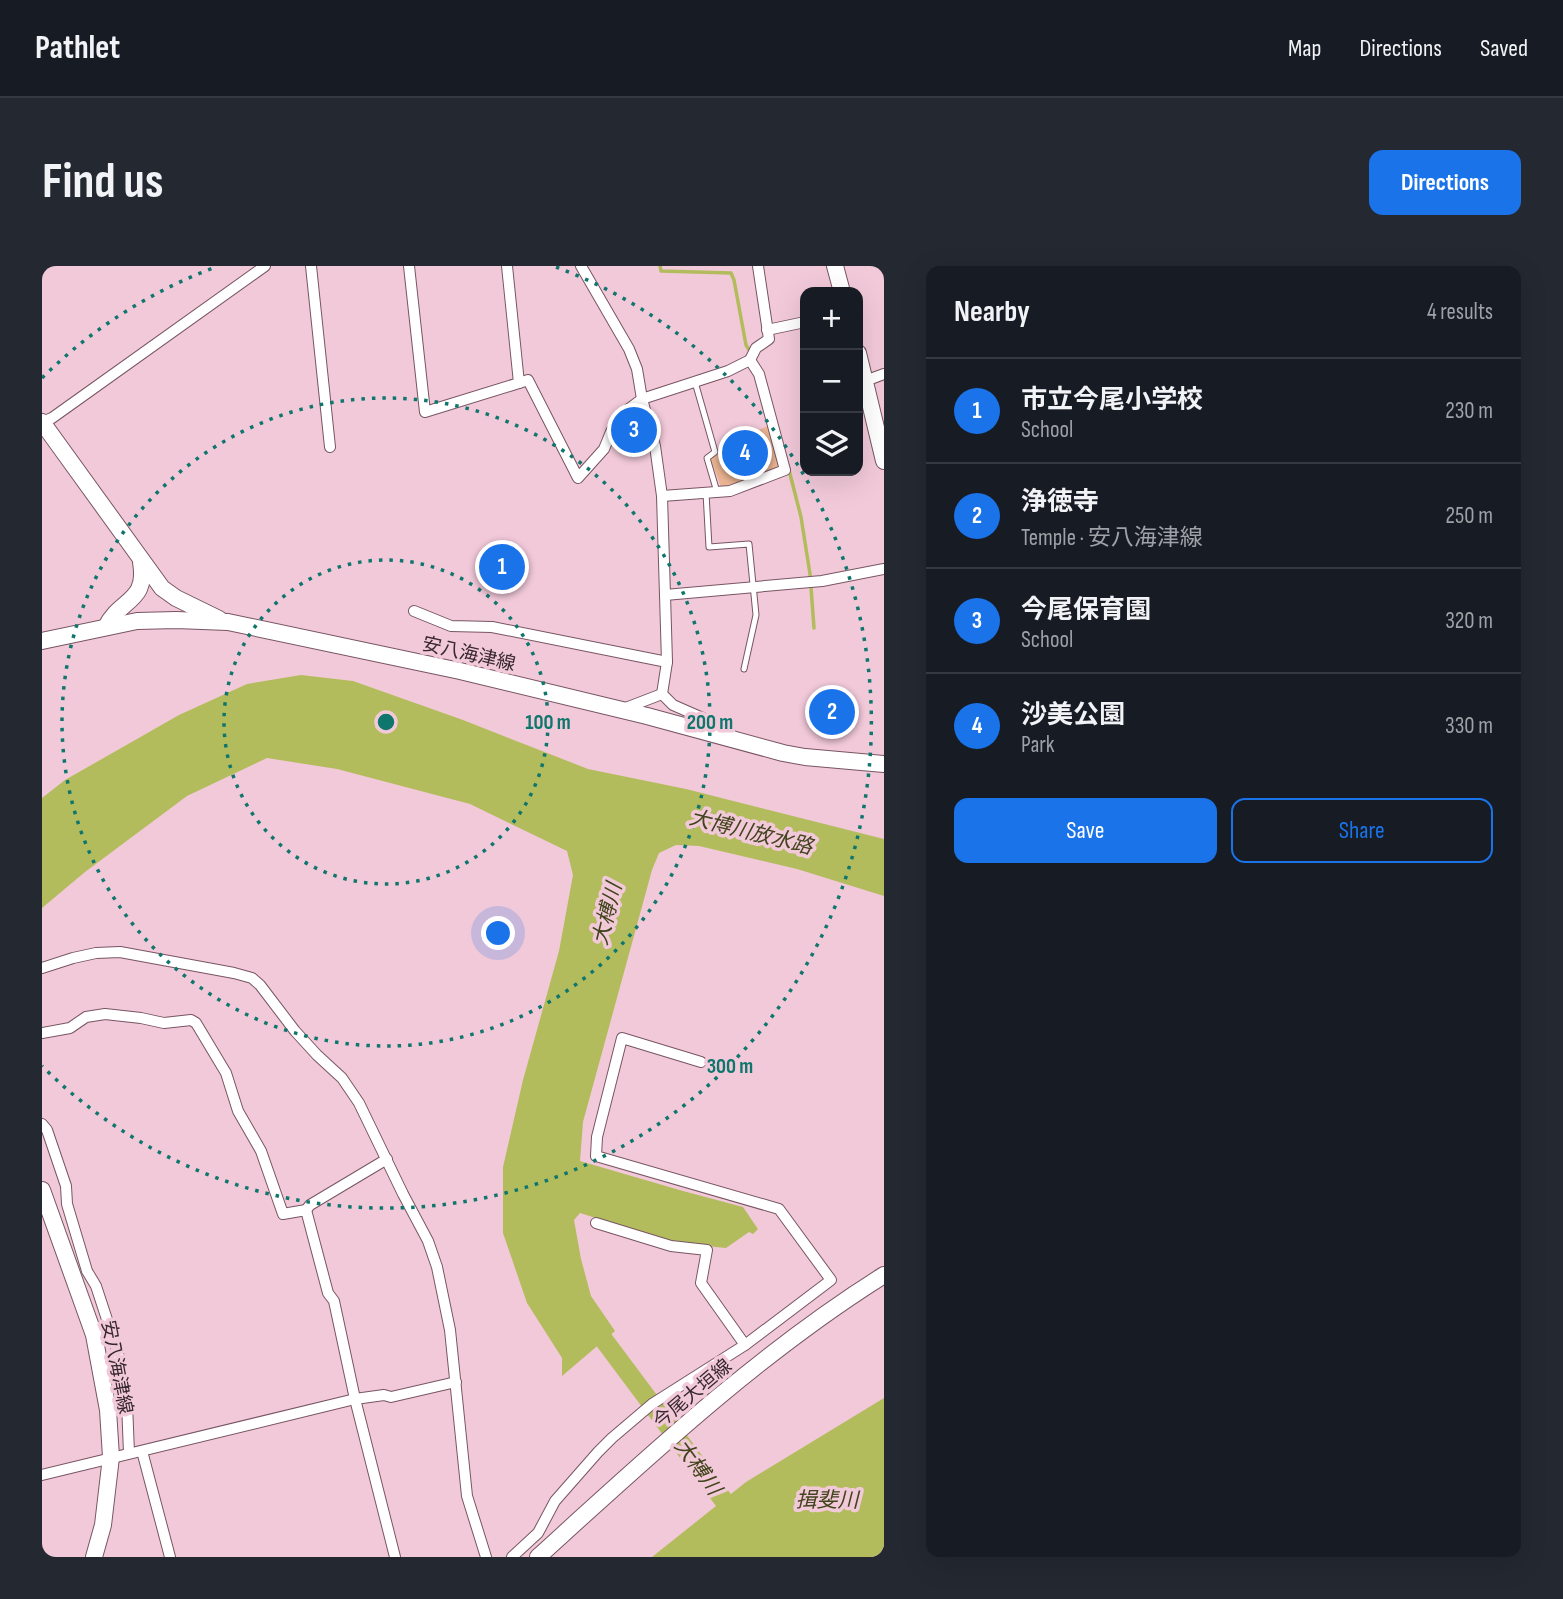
<!DOCTYPE html>
<html lang="en">
<head>
<meta charset="utf-8">
<style>
  :root { --surface:#171b24; --page:#242831; --text:#f1f3f6; --muted:#9ea1a6; --line:#363941; --accent:#1a73e8 }
  body { margin:0; font-family:"Sofia Sans Condensed","Noto Sans JP",sans-serif; background:var(--page); color:var(--text) }
  .controls { position:absolute; right:21px; top:21px; display:grid; overflow:hidden; border-radius:14px; box-shadow:0 7px 28px #0002 }
  .controls button { width:63px; height:63px; display:grid; place-items:center; padding:0; border:0; border-bottom:2px solid var(--line); background:var(--surface); color:var(--text); font:35px sans-serif }
  .you { position:absolute; left:457px; top:668px; width:24px; height:24px; margin:-18px; border:5px solid #fff; border-radius:50%; background:#1a73e8; box-shadow:0 0 0 10px #1a73e833 }
  .badge { display:grid; place-items:center; width:46px; height:46px; border-radius:50%; background:var(--accent); color:#fff; font-size:23px; font-weight:700 }
  .pin { position:absolute; translate:-50% -50%; border:4px solid #fff; box-shadow:0 2px 7px #0006 }
  .list { margin:0; padding:0; list-style:none }
  h2 { display:flex; justify-content:space-between; align-items:center; height:91px; margin:0; padding:0 28px; font-size:30px }
  h2 small { font-size:23px; font-weight:400; color:var(--muted) }
  .list li { display:grid; grid-template-columns:46px 1fr auto; gap:21px; align-items:center; box-sizing:border-box; height:105px; padding:0 28px; border-top:2px solid var(--line) }
  .list b { display:block; font-size:26px; white-space:nowrap }
  .list p { margin:0; font-size:23px; white-space:nowrap; color:var(--muted) }
  .list em { font-size:23px; font-style:normal; color:var(--muted) }
  .actions { display:flex; gap:14px; padding:21px 28px }
  .actions a { flex:1; padding:16px 0; border:2px solid var(--accent); border-radius:14px; text-align:center; font-size:24px; color:var(--accent) }
  .actions .main { background:var(--accent); color:#fff }
  .icon { flex:none; width:38px; height:38px; fill:none; stroke:currentColor; stroke-width:2; stroke-linecap:round; stroke-linejoin:round }
  .map { position:relative; flex:none; width:842px; height:1291px; overflow:hidden; border-radius:14px }
  header { display:flex; align-items:center; gap:42px; box-sizing:border-box; height:98px; padding:0 35px; background:var(--surface); border-bottom:2px solid var(--line) }
  header strong { font-size:33px }
  nav { display:flex; gap:38px; margin-inline-start:auto; font-size:24px }
  .intro { display:flex; align-items:center; justify-content:space-between; box-sizing:border-box; height:168px; padding:0 42px }
  h1 { margin:0; font-size:49px }
  .button { padding:18px 32px; border-radius:14px; background:var(--accent); color:#fff; font-size:24px; font-weight:700 }
  main { display:flex; gap:42px; padding:0 42px }
  aside { flex:1; background:var(--surface); border-radius:14px; box-shadow:0 7px 28px #0002 }
  .map>svg:first-child { display:block }
  .green { fill:#eab492 }
  .water { fill:#b3bc5c }
  .lines { fill:none; stroke-linecap:round; stroke-linejoin:round }
  .stream { stroke:#b3bc5c; stroke-width:3.5 }
  .river { stroke:#b3bc5c; stroke-width:19 }
  .lane-casing { stroke:#785563; stroke-width:7 }
  .street-casing { stroke:#785563; stroke-width:12 }
  .secondary-casing { stroke:#785563; stroke-width:18 }
  .lane { stroke:#fff; stroke-width:5 }
  .street { stroke:#fff; stroke-width:10 }
  .secondary { stroke:#fff; stroke-width:16 }
  .ring { fill:none; stroke:#0f766e; stroke-width:3.5; stroke-dasharray:3.5 7 }
  .labels { text-anchor:middle; stroke-width:7; stroke-linejoin:round; paint-order:stroke }
  .street-label { font-size:19px; fill:#37282e; stroke:#f2c9d9 }
  .water-label { font-size:21px; font-style:italic; fill:#41441c; stroke:#f2c9d9 }
  .centre { fill:#0f766e; stroke:#f2c9d9; stroke-width:3.5 }
  .ring-label { font-size:21px; text-anchor:middle; font-weight:bold; fill:#0f766e; stroke:#f2c9d9; stroke-width:7; stroke-linejoin:round; paint-order:stroke }
</style>
</head>
<body>
<header>
<strong>Pathlet</strong>
<nav><a>Map</a><a>Directions</a><a>Saved</a></nav>
</header>
<div class="intro"><h1>Find us</h1><a class="button">Directions</a></div>
<main>
<div class="map">
<svg width="842" height="1291" viewBox="0 0 842 1291">
  <rect width="100%" height="100%" fill="#f2c9d9"/>
  <!-- green -->
  <path class="green" d="M 726,160 L 737,202 L 688,221 L 679,221 L 669,194 L 679,180 Z"/>
  <!-- water -->
  <g class="water">
    <path d="M 259,409 L 311,415 L 421,454 L 546,503 L 644,523 L 842,573 L 842,630 L 755,603 L 657,580 L 634,579 L 617,587 L 610,604 L 541,856 L 538,895 L 641,925 L 701,941 L 716,963 L 711,968 L 707,966 L 684,982 L 633,977 L 538,947 L 532,954 L 539,993 L 549,1030 L 573,1065 L 520,1110 L 520,1092 L 485,1037 L 461,967 L 461,901 L 481,814 L 517,685 L 531,609 L 525,585 L 428,538 L 295,503 L 225,492 L 145,530 L 43,606 L 0,642 L 0,532 L 23,514 L 137,449 L 205,418 Z"/>
    <path d="M 842,1132 L 842,1291 L 610,1291 L 704,1216 Z"/>
  </g>
  <g class="lines">
    <!-- stream -->
    <g class="stream">
      <path d="M 618,0 L 619,5 L 689,7 L 692,14 L 704,79 L 709,87"/>
      <path d="M 747,204 L 759,251 L 768,308 L 772,362"/>
    </g>
    <!-- river -->
    <path class="river" d="M 547,1054 L 703,1263 L 722,1291"/>
    <!-- lane casing -->
    <g class="lane-casing">
      <g id="lane">
        <path d="M 653,116 L 673,186 L 665,192 L 675,226"/>
        <path d="M 664,227 L 667,281 L 707,278 L 714,349 L 702,403"/>
      </g>
    </g>
    <!-- street casing -->
    <g class="street-casing">
      <g id="street">
        <path d="M 269,0 L 288,181"/>
        <path d="M 367,0 L 383,146 L 477,117 L 465,0"/>
        <path d="M 539,0 L 587,83 L 595,103 L 600,133 L 613,180 L 620,230 L 623,329 L 625,396 L 620,428 L 631,439 L 679,460 L 692,471"/>
        <path d="M 725,64 L 763,56"/>
        <path d="M 708,94 L 714,82 L 727,73 L 716,0"/>
        <path d="M 823,115 L 842,108"/>
        <path d="M 477,117 L 486,114 L 536,212 L 562,183 L 569,166 L 580,148 L 600,133 L 686,105 L 708,94 L 717,108 L 743,204 L 688,225 L 620,230"/>
        <path d="M 0,156 L 10,152 L 223,0"/>
        <path d="M 623,329 L 780,315 L 842,303"/>
        <path d="M 372,345 L 409,360 L 450,361 L 625,396"/>
        <path d="M 581,443 L 620,428"/>
        <path d="M 0,702 L 31,692 L 54,687 L 78,686 L 192,707 L 210,712 L 218,719 L 253,765 L 275,789 L 300,812 L 317,837 L 361,928 L 386,975 L 395,1001 L 408,1064 L 425,1230 L 444,1291"/>
        <path d="M 0,767 L 28,762 L 44,751 L 63,748 L 99,752 L 122,757 L 149,754 L 154,757 L 184,807 L 196,845 L 219,885 L 241,948 L 264,944 L 286,1027 L 292,1035 L 313,1133 L 353,1291"/>
        <path d="M 0,858 L 5,864 L 24,920 L 25,938 L 45,1005 L 54,1020 L 76,1087 L 85,1137 L 87,1187"/>
        <path d="M 264,944 L 268,939 L 345,893"/>
        <path d="M 554,957 L 629,980 L 665,984 L 659,1017 L 703,1079 L 789,1014 L 737,943 L 554,890 L 555,871 L 580,772 L 659,796"/>
        <path d="M 100,1185 L 128,1291"/>
        <path d="M 0,1209 L 313,1133 L 342,1129 L 349,1131 L 414,1116"/>
        <path d="M 470,1291 L 496,1267 L 513,1235 L 556,1186 L 570,1172 L 610,1138 L 703,1079"/>
      </g>
    </g>
    <!-- secondary casing -->
    <g class="secondary-casing">
      <g id="secondary">
        <path d="M 793,0 L 800,26"/>
        <path d="M 816,87 L 842,195"/>
        <path d="M 0,156 L 120,322 L 134,332 L 177,353"/>
        <path d="M 64,361 C 78,332 106,337 99,296"/>
        <path d="M 0,375 L 95,355 L 134,354 L 186,356 L 418,405 L 605,450 L 741,487 L 763,491 L 842,498"/>
        <path d="M 0,924 L 52,1069 L 66,1144 L 69,1191 L 61,1259 L 52,1291"/>
        <path d="M 496,1291 C 606,1191 716,1088 842,1009"/>
      </g>
    </g>
    <!-- lane -->
    <use href="#lane" class="lane"/>
    <!-- street -->
    <use href="#street" class="street"/>
    <!-- secondary -->
    <use href="#secondary" class="secondary"/>
  </g>
  <!-- distance rings -->
  <g class="ring">
    <circle cx="344" cy="456" r="162"/>
    <circle cx="344" cy="456" r="324"/>
    <path d="M0 112A486 486 0 0 1 174 1M514 1A486 486 0 1 1 0 800"/>
  </g>
  <g class="labels">
    <!-- street labels -->
    <g class="street-label">
      <text transform="translate(427 387) rotate(13)" y="7">安八海津線</text>
      <text transform="translate(76 1101) rotate(79)" y="7">安八海津線</text>
      <text transform="translate(650 1127) rotate(-40)" y="7">今尾大垣線</text>
    </g>
    <!-- water labels -->
    <g class="water-label">
      <text transform="translate(709 566) rotate(14)" y="7">大博川放水路</text>
      <text transform="translate(565 648) rotate(-76)" y="7">大榑川</text>
      <text transform="translate(656 1201) rotate(54)" y="7">大榑川</text>
      <text x="785" y="1241">揖斐川</text>
    </g>
  </g>
  <circle cx="344" cy="456" r="10" class="centre"/>
  <g class="ring-label">
    <text x="506" y="463">100 m</text>
    <text x="668" y="463">200 m</text>
    <text x="688" y="807">300 m</text>
  </g>
</svg>
<div class="controls">
<button>+</button>
<button>−</button>
<button><svg class="icon" aria-label="layers" viewBox="0 0 24 24"><path d="M12 4l9 5-9 5-9-5zM3 14l9 5 9-5"/></svg></button>
</div>
<div class="you"></div>
<div class="pin badge" style="left:460px;top:301px">1</div>
<div class="pin badge" style="left:790px;top:446px">2</div>
<div class="pin badge" style="left:592px;top:164px">3</div>
<div class="pin badge" style="left:703px;top:187px">4</div>
</div>
<aside>
<h2>Nearby<small>4 results</small></h2>
<ul class="list">
<li><span class="badge">1</span><div><b>市立今尾小学校</b><p>School</p></div><em>230 m</em></li>
<li><span class="badge">2</span><div><b>浄徳寺</b><p>Temple · 安八海津線</p></div><em>250 m</em></li>
<li><span class="badge">3</span><div><b>今尾保育園</b><p>School</p></div><em>320 m</em></li>
<li><span class="badge">4</span><div><b>沙美公園</b><p>Park</p></div><em>330 m</em></li>
</ul>
<div class="actions"><a class="main">Save</a><a>Share</a></div>
</aside>
</main>
</body>
</html>
